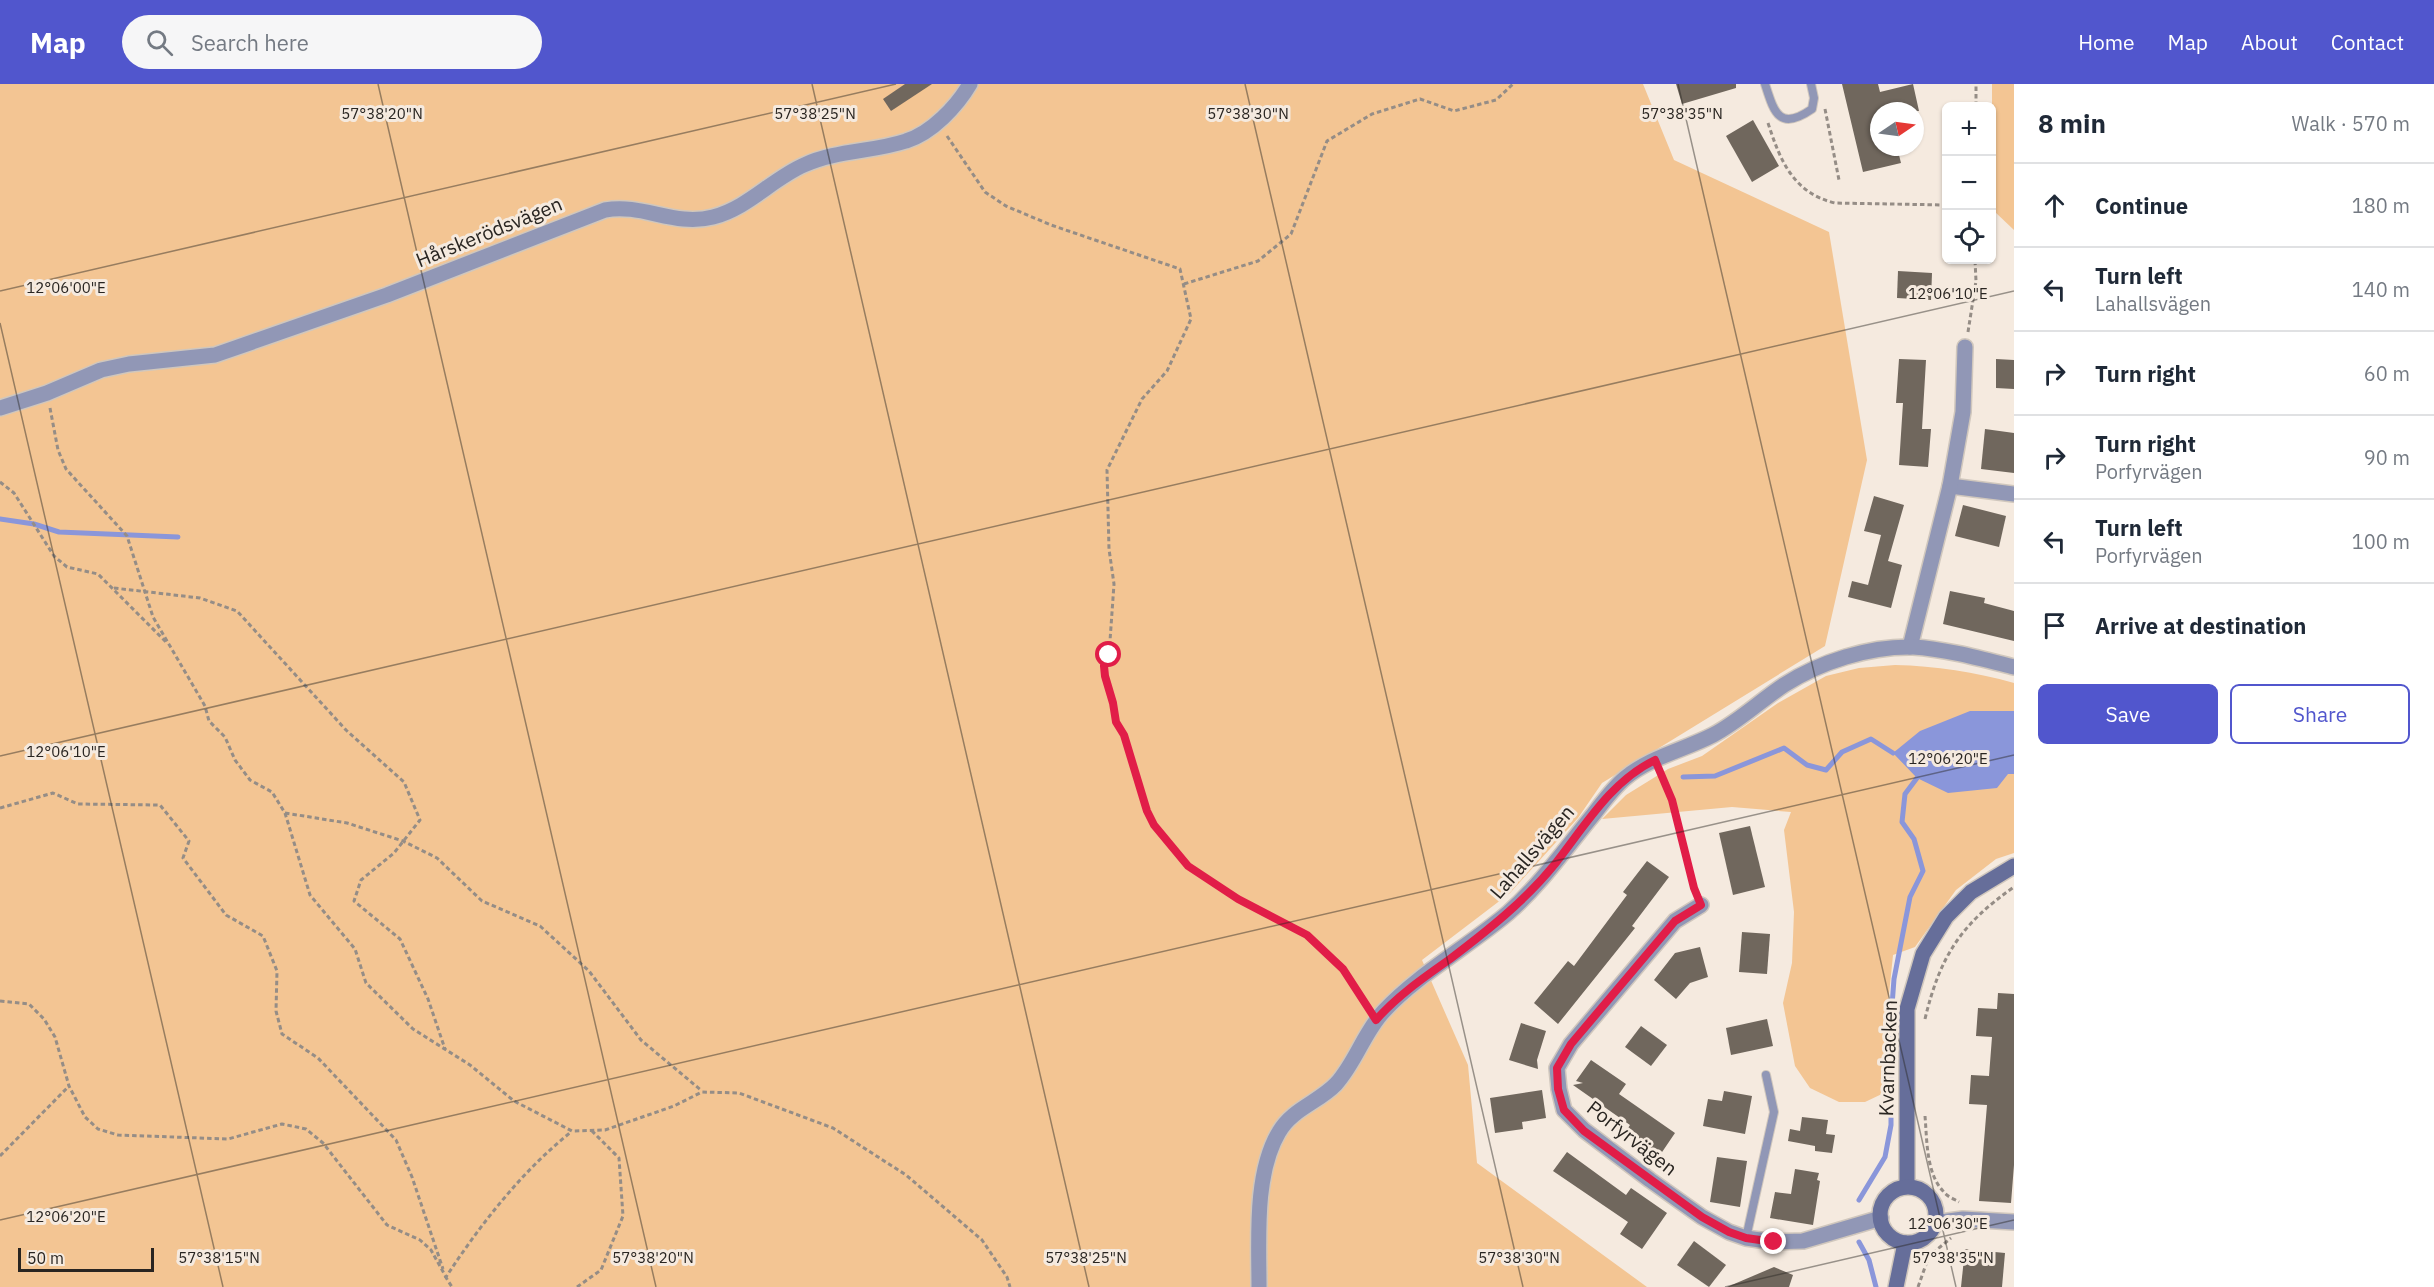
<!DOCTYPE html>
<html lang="en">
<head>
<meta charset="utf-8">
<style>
  :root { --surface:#fff; --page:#f6f6f7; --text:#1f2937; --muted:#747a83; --line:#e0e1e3; --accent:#5156cd }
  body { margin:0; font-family:"IBM Plex Sans",sans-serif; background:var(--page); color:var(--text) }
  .controls { position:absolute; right:18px; top:18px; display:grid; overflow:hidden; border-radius:9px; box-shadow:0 2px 4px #0004 }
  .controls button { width:54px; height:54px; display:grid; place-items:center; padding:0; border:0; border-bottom:2px solid var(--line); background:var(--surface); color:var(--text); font:30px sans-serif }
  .compass { position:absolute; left:1870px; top:18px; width:54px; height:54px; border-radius:50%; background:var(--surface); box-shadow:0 2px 4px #0004; rotate:77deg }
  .scale { position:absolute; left:18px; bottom:15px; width:136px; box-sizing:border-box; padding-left:6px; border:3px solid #292521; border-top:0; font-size:16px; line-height:21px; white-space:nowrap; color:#292521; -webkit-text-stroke:4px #f5eadf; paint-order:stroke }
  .stop { position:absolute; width:18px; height:18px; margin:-14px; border:4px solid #e11d48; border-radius:50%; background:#fff }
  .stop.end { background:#e11d48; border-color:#fff; box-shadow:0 2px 6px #0008 }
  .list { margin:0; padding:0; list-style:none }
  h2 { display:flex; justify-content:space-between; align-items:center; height:78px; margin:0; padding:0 24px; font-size:26px }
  h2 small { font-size:20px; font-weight:400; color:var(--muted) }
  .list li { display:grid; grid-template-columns:39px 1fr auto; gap:18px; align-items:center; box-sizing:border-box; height:84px; padding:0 24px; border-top:2px solid var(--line) }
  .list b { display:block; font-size:22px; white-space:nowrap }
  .list p { margin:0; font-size:20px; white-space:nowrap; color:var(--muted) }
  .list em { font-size:20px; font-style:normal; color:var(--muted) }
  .actions { display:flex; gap:12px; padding:18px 24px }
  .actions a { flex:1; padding:14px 0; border:2px solid var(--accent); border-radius:9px; text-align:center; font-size:21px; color:var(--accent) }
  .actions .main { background:var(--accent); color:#fff }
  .icon { flex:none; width:33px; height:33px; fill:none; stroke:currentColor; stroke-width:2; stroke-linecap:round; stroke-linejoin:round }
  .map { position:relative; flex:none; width:2014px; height:1203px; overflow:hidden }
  header { display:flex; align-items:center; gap:36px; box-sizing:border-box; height:84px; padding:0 30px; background:var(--accent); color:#fff }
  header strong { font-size:28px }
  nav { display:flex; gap:33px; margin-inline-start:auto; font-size:21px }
  .search { width:420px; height:54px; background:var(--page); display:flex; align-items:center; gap:15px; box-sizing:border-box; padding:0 21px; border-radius:33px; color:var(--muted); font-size:22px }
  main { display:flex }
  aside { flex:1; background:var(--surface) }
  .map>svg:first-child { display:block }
  .green { fill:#f3c593 }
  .water { fill:#8a96da }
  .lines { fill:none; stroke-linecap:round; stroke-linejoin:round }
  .stream { stroke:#8a96da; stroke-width:5 }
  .building { fill:#70675d }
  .lane-casing { stroke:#d0c7bd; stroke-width:10 }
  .street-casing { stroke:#d0c7bd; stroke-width:18 }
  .secondary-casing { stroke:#d0c7bd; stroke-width:18 }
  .path { stroke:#958d86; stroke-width:3; stroke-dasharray:4.5 3; stroke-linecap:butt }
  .lane { stroke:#9197b6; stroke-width:8 }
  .street { stroke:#9197b6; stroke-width:15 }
  .secondary { stroke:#666e9a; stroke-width:15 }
  .route { stroke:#e11d48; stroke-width:8 }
  .ticks { fill:none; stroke:#292521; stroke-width:1.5; stroke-opacity:0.45 }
  .labels { text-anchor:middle; stroke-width:6; stroke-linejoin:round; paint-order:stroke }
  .street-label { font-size:20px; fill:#292521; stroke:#f5eadf }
  .ticks-label { font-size:15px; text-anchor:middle; fill:#292521; stroke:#f5eadf; stroke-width:6; stroke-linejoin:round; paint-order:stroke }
</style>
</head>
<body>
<header>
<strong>Map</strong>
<div class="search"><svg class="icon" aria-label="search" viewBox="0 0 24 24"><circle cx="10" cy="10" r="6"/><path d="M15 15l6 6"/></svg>Search here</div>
<nav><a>Home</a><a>Map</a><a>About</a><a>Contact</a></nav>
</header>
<main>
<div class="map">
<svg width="2014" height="1203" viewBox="0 0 2014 1203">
  <rect width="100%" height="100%" fill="#f5eadf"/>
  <!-- green -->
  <g class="green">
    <path d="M 0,0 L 1643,0 L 1674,76 L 1829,148 L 1867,376 L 1825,562 L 1602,699 L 1578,734 L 1510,809 L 1422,876 L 1468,981 L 1477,1079 L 1647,1203 L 0,1203 Z"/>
    <path d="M 1992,0 L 2014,0 L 2014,146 L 1994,127 L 1992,101 Z"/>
    <path d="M 1895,581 C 1936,582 1975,588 2014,599 L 2014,769 L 1996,775 L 1956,806 L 1915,863 L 1893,871 L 1888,920 L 1889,990 L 1884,1009 L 1865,1018 L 1839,1018 L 1810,1004 L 1795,982 L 1783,919 L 1792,879 L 1794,828 L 1784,746 L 1791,728 L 1732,723 L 1602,735 L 1626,711 L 1668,685 L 1702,672 L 1778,619 L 1826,592 L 1859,584 Z"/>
  </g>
  <!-- water -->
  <path class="water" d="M 1970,627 L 2014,627 L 2014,690 L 2008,690 L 1997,704 L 1948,709 L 1917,694 L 1893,669 L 1920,647 Z"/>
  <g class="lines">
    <!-- stream -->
    <g class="stream">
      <path d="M 0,435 L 34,440 L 59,448 L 178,453"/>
      <path d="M 1683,693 L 1715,692 L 1784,664 L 1807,681 L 1826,686 L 1842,668 L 1871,655 L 1893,669"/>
      <path d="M 1859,1116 L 1885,1073 L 1891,1041 L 1891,935 L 1894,895 L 1910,813 L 1923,787 L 1914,755 L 1902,738 L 1905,710 L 1917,694"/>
      <path d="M 1859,1158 L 1869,1176 L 1876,1203"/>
    </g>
  </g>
  <!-- building -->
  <g class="building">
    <path d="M 905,0 L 932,0 L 891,27 L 883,15 Z"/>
    <path d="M 1676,0 L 1736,0 L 1736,4 L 1682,20 Z"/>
    <path d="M 1842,0 L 1878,0 L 1880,8 L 1913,0 L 1919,27 L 1879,27 L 1879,63 L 1897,63 L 1901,79 L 1863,88 Z"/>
    <path d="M 1753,36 L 1779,82 L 1752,98 L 1726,52 Z"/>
    <path d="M 1898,187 L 1932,189 L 1931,216 L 1897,214 Z"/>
    <path d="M 1899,275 L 1926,276 L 1922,345 L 1931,345 L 1928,383 L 1899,381 L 1903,319 L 1896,319 Z"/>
    <path d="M 1996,275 L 2014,276 L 2014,305 L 1996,304 Z"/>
    <path d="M 1985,345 L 2014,349 L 2014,389 L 1981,385 Z"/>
    <path d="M 1874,412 L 1904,421 L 1888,477 L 1902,481 L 1891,524 L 1848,513 L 1852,497 L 1868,501 L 1881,451 L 1864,447 Z"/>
    <path d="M 1963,421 L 2006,432 L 1999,463 L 1955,452 Z"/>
    <path d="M 1950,507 L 1985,514 L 1984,519 L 2014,527 L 2014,557 L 1943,540 Z"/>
    <path d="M 1750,742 L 1765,803 L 1733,811 L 1719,749 Z"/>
    <path d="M 1647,777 L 1669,793 L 1632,842 L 1635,844 L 1558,940 L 1534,919 L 1568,877 L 1574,882 L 1627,811 L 1623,808 Z"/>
    <path d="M 1742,848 L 1770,850 L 1767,890 L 1739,888 Z"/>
    <path d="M 1700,863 L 1708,893 L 1690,899 L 1676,915 L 1654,896 L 1675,869 Z"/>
    <path d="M 1998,909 L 2014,910 L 2014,1081 L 2011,1119 L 1979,1117 L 1987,1021 L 1969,1020 L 1971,991 L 1989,992 L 1992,953 L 1976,952 L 1978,924 L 1997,925 Z"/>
    <path d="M 1767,935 L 1773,962 L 1731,971 L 1726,944 Z"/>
    <path d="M 1521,939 L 1546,947 L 1537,976 L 1538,985 L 1509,976 Z"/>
    <path d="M 1641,942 L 1667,961 L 1651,982 L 1625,963 Z"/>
    <path d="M 1591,976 L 1626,1000 L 1619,1010 L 1675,1049 L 1658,1074 L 1624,1050 L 1630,1041 L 1573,1001 L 1583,999 L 1576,997 Z"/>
    <path d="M 1542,1006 L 1546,1034 L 1522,1038 L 1523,1045 L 1495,1049 L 1490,1014 Z"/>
    <path d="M 1724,1007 L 1752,1012 L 1745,1050 L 1703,1042 L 1708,1015 L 1722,1017 Z"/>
    <path d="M 1802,1033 L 1828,1036 L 1826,1050 L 1835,1051 L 1832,1069 L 1815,1067 L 1815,1062 L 1788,1057 L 1790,1045 L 1800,1047 Z"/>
    <path d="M 1567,1068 L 1626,1111 L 1631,1104 L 1667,1129 L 1642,1165 L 1620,1150 L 1628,1138 L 1553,1087 Z"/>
    <path d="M 1717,1073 L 1747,1077 L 1740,1123 L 1710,1118 Z"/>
    <path d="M 1795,1085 L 1819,1089 L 1817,1096 L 1820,1097 L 1813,1141 L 1770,1134 L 1775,1108 L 1791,1110 Z"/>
    <path d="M 1694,1157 L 1726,1181 L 1709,1203 L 1677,1181 Z"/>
    <path d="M 1965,1165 L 2005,1169 L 2002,1203 L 1961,1203 Z"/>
    <path d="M 1774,1183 L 1793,1191 L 1789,1203 L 1727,1203 Z"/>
  </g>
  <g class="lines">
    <!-- lane casing -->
    <g class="lane-casing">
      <g id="lane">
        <path d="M 1765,0 C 1774,28 1779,48 1812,25 L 1814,14 L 1811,0"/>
        <path d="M 1746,1154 L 1774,1028 L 1766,991"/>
      </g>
    </g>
    <!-- street casing -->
    <g class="street-casing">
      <g id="street">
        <path d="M 0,324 L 47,309 L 101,286 L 129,280 L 215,271 L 387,211 L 605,126 C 643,119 674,143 713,133 C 748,124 772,95 804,81 C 837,66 873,68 906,57 C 932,49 957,22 970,0"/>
        <path d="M 1950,402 L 2014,410"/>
        <path d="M 1910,563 L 1950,402 L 1963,328 L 1965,263"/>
        <path d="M 1701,821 L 1675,837 L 1571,960 L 1557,984 L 1559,1005 L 1564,1026 L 1584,1046 L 1650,1096 L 1702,1133 L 1729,1148 L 1746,1154 L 1774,1158 L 1803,1157 L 1881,1134"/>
        <path d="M 1934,1139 L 1963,1135 L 2014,1138"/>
        <path d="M 1259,1203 C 1259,1156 1254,1090 1279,1048 C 1292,1025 1319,1018 1336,1000 C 1356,978 1364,948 1384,927 C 1417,891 1469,862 1508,829 C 1541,800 1565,765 1593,731 C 1603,718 1613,704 1625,694 C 1650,673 1684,666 1713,651 C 1738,638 1760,617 1784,601 C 1820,578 1869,562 1913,563 C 1946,565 1982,575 2014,583"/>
      </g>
    </g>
    <!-- secondary casing -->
    <g class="secondary-casing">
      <g id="secondary">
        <path d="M 1907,1102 L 1907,925 L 1923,870 L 1946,833 L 1971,808 L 2014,782"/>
        <circle cx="1908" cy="1131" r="28"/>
        <path d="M 1896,1203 L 1905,1159"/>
      </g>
    </g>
    <!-- path -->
    <g class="path">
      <path d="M 1976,22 L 1976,0"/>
      <path d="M 1825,25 L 1839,96"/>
      <path d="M 1768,39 C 1780,76 1793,109 1835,119 L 1946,121"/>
      <path d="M 947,52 L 985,108 L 1006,122 L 1051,141 L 1180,185 L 1191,235 L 1167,287 L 1142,315 L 1107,386 L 1109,465 L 1114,500 L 1109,571 L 1104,582 L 1116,638 L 1126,657 L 1147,727 L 1154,741 L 1188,782 L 1238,815 L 1307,851 L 1343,885 L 1368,923"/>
      <path d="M 1184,200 L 1258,177 L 1291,150 L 1327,57 L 1372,30 L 1420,15 L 1454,27 L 1496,16 L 1513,0"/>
      <path d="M 1968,248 L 1976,197 L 1975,176"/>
      <path d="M 50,324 L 58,366 L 66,385 L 127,452 L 153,533 L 205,622 L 209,637 L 225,653 L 235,676 L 250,696 L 272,708 L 285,729 L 310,811 L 355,865 L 366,899 L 413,945 L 470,981 L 514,1017 L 572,1047 L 605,1046 L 674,1022 L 702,1008 L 739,1009 L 833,1044 L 906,1091 L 982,1156 L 1007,1193 L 1010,1203"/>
      <path d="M 0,398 L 14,409 L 54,472 L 67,483 L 98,490 L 166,558"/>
      <path d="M 114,504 L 200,514 L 237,527 L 346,646 L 404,698 L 420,736 L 394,769 L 361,796 L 354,817 L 400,855 L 428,915 L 445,965"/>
      <path d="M 1662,691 L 1672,716 L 1694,806"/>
      <path d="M 0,724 L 53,709 L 78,720 L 160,721 L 189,757 L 183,774 L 226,831 L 263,852 L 277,887 L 276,927 L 282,950 L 318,974 L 396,1056 L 412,1093 L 443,1185"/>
      <path d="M 285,729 L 347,739 L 403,757 L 437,774 L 482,817 L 540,842 L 589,887 L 641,956 L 702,1007"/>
      <path d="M 0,917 L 29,920 L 44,935 L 55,953 L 69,1002 L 85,1033 L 98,1045 L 118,1051 L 228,1055 L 282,1040 L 306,1045 L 323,1059 L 387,1141 L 420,1156 L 431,1166 L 446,1193 C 480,1141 522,1087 571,1048"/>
      <path d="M 1925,935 C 1940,872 1961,840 2014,803"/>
      <path d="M 1925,1032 C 1927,1055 1926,1089 1943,1107 C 1946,1112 1954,1115 1959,1118"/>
      <path d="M 0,1072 L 69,1002"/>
      <path d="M 445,1192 L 452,1203"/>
      <path d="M 577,1203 L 601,1186 L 623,1132 L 619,1074 L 592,1047"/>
      <path d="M 1918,1203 L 1929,1172 L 1951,1154"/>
    </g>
    <!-- lane -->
    <use href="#lane" class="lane"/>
    <!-- street -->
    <use href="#street" class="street"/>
    <!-- secondary -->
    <use href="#secondary" class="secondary"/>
  </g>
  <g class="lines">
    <!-- route -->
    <path class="route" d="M 1109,571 L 1104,582 L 1105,592 L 1113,619 L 1116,638 L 1124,651 L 1147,727 L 1154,741 L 1188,782 L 1238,815 L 1307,851 L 1343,885 L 1376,936 C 1397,912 1423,894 1450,875 C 1487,847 1525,817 1555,780 C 1585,742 1610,698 1655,676 L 1672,716 L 1694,804 L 1701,821 L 1675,837 L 1571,960 L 1557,984 L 1558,1005 L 1564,1026 L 1584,1047 L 1702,1133 L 1729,1148 L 1746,1154 L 1774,1158"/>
  </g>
  <!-- ticks -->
  <path class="ticks" d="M 378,0 L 656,1203M 812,0 L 1089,1203M 1245,0 L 1523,1203M 1678,0 L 1956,1203M 0,207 L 896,0M 0,239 L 223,1203M 0,672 L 2014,207M 0,1136 L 2014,671M 1725,1203 L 2014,1136"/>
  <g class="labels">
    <!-- street labels -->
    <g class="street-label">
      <text transform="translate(489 148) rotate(-22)" y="7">Hårskerödsvägen</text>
      <text transform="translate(1532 768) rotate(-49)" y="7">Lahallsvägen</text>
      <text transform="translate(1888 974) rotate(-88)" y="7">Kvarnbacken</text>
      <text transform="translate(1632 1054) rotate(38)" y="7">Porfyrvägen</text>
    </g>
  </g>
  <g class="ticks-label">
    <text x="382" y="35">57°38'20"N</text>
    <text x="815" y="35">57°38'25"N</text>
    <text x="1248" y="35">57°38'30"N</text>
    <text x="1682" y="35">57°38'35"N</text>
    <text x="66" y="209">12°06'00"E</text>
    <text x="1948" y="215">12°06'10"E</text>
    <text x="66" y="673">12°06'10"E</text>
    <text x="1948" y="680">12°06'20"E</text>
    <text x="66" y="1138">12°06'20"E</text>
    <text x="1948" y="1145">12°06'30"E</text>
    <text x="219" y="1179">57°38'15"N</text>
    <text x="653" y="1179">57°38'20"N</text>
    <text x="1086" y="1179">57°38'25"N</text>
    <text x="1519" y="1179">57°38'30"N</text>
    <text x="1953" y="1179">57°38'35"N</text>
  </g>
</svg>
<div class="controls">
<button>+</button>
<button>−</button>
<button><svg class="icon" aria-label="locate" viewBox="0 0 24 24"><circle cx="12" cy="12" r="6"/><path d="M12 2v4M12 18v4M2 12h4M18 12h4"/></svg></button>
</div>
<svg class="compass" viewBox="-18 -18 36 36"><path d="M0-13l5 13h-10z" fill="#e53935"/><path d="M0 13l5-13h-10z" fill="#747a83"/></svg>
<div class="scale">50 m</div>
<div class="stop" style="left:1109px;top:571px"></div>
<div class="stop end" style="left:1774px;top:1158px"></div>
</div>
<aside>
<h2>8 min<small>Walk · 570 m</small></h2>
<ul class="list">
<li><svg class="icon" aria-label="ahead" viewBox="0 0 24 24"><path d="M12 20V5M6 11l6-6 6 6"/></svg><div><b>Continue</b></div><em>180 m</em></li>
<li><svg class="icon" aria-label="left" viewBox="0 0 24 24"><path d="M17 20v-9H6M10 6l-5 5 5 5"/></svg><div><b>Turn left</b><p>Lahallsvägen</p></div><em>140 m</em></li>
<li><svg class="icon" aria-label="right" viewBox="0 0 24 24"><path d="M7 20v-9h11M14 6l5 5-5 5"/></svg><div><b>Turn right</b></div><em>60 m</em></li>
<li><svg class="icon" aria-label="right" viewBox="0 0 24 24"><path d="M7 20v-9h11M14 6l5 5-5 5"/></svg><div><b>Turn right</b><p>Porfyrvägen</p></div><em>90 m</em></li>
<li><svg class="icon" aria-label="left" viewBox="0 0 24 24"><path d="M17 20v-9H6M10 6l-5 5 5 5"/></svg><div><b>Turn left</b><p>Porfyrvägen</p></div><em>100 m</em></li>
<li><svg class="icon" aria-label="arrive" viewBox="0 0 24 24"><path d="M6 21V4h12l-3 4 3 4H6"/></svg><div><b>Arrive at destination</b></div></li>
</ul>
<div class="actions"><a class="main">Save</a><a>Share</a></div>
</aside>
</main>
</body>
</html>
